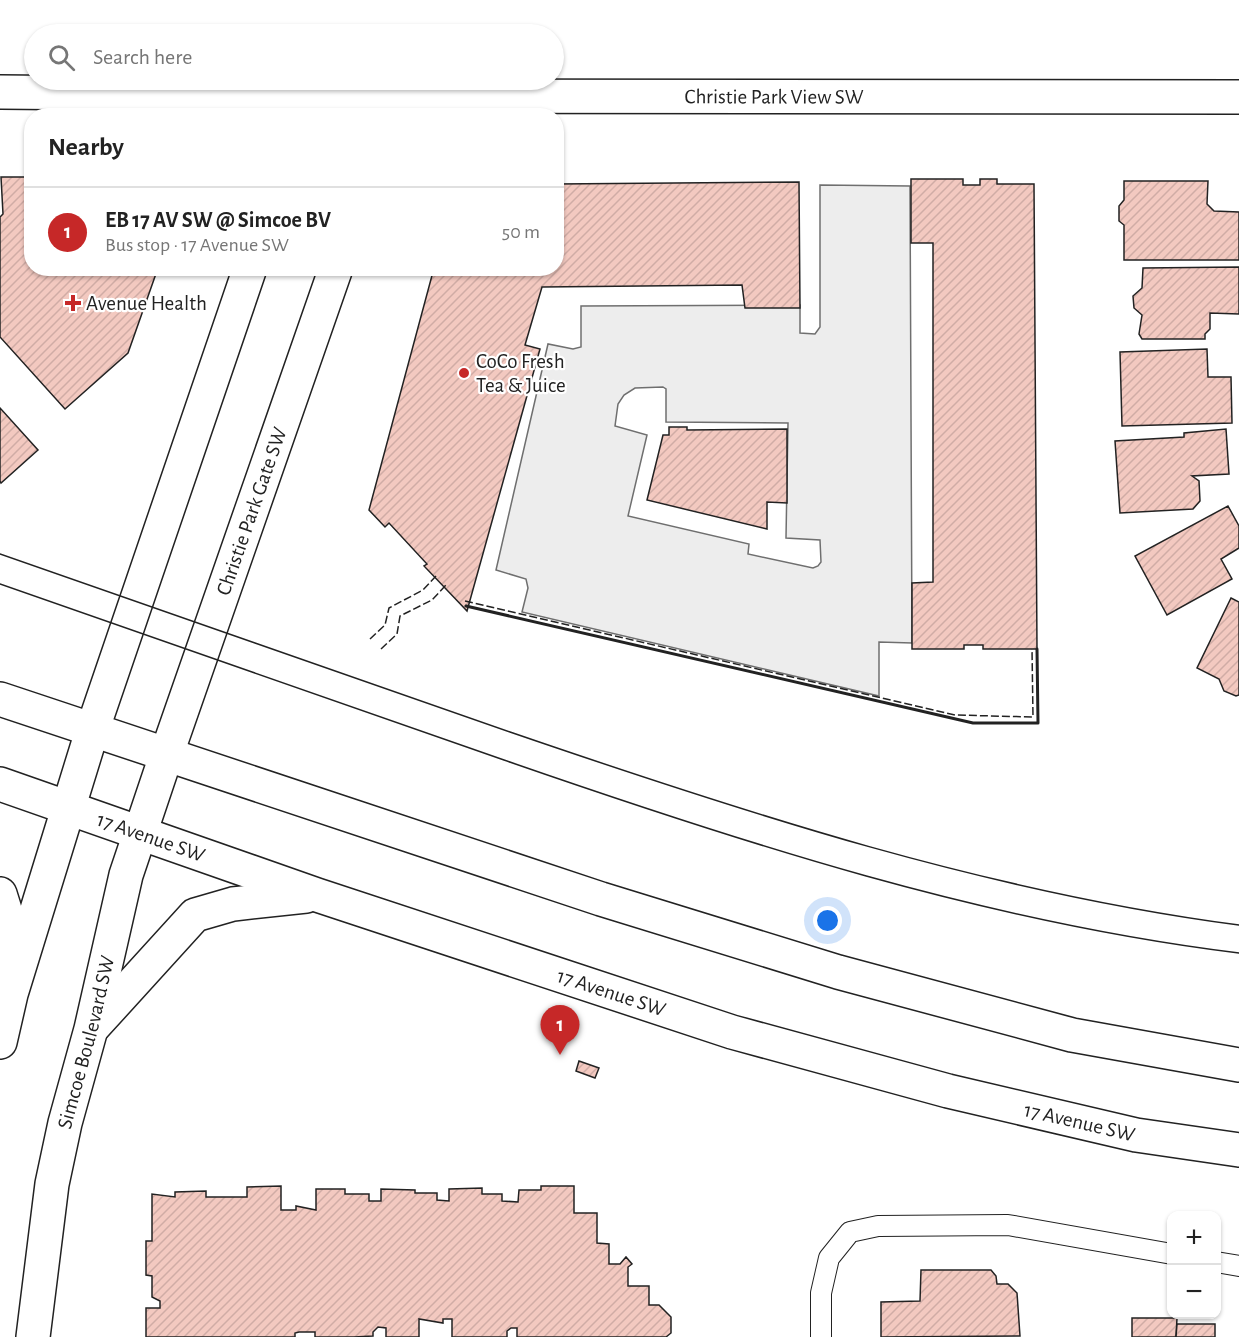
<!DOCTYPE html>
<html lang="en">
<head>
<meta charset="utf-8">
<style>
  :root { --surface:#fff; --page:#f2f2f2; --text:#222; --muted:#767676; --line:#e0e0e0; --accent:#c62828 }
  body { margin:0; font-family:"Alegreya Sans",sans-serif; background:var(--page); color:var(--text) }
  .controls { position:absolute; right:18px; bottom:18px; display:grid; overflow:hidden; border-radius:12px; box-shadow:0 2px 4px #0004 }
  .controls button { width:54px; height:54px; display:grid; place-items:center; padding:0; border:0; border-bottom:2px solid var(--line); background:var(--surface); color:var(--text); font:30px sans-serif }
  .you { position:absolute; left:828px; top:921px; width:21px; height:21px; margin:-15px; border:4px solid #fff; border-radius:50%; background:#1a73e8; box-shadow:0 0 0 9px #1a73e833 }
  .badge { display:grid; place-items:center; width:39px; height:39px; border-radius:50%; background:var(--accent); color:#fff; font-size:20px; font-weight:700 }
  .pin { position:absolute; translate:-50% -50px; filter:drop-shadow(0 2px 3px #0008) }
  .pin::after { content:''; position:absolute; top:32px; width:21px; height:18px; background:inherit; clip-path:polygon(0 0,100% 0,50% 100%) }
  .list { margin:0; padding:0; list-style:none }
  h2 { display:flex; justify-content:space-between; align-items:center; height:78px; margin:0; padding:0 24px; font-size:26px }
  h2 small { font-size:20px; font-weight:400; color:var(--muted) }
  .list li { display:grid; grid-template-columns:39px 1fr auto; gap:18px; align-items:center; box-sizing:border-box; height:90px; padding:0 24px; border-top:2px solid var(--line) }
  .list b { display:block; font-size:22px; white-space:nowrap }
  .list p { margin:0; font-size:20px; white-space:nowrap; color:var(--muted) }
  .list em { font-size:20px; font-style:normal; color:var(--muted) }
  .icon { flex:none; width:33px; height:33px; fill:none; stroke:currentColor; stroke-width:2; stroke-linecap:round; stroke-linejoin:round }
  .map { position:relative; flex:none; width:1239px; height:1337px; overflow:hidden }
  .search { position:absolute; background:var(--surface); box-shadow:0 2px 4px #0004; left:24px; top:24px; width:540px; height:66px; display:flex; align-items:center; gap:15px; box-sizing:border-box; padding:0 21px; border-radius:33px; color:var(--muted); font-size:22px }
  .panel { position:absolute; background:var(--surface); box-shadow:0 2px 4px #0004; left:24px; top:108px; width:540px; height:168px; border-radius:24px }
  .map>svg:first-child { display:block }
  .parking { fill:#ededed; stroke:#6f6f6f; stroke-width:1.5; fill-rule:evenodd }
  .building { fill:url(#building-hatch); stroke:#222; stroke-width:1.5 }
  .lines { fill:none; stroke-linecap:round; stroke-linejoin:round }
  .lane-casing { stroke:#222; stroke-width:22 }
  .street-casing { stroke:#222; stroke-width:36 }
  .secondary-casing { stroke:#222; stroke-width:36 }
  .lane { stroke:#fff; stroke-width:20 }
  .street { stroke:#fff; stroke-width:33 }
  .secondary { stroke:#fff; stroke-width:33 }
  .tram { stroke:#222; stroke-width:1.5 }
  .fence { stroke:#222; stroke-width:1.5; stroke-dasharray:8 3; stroke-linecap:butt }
  .wall { stroke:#222; stroke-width:3 }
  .poi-dot { fill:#c62828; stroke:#fff; stroke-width:2 }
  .labels { text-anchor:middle; stroke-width:4.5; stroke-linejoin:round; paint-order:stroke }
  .street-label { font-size:21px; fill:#222; stroke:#fff }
  .poi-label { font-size:21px; fill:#222; stroke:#fff; text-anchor:start }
</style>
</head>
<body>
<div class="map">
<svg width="1239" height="1337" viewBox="0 0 1239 1337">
  <defs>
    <pattern id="building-hatch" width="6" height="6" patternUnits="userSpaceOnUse" patternTransform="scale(1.5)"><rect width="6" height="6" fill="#f3c9c0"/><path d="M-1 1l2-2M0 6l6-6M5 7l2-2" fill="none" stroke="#d0aca5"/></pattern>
  </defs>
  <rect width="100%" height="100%" fill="#fff"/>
  <!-- parking -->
  <path class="parking" d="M 820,185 L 910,186 L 912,643 L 879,642 L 879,696 L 522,612 L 528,588 L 526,579 L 496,570 L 548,344 L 573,349 L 581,347 L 581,306 L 800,305 L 800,333 L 815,334 L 820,327 ZM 663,387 L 666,389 L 666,422 L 788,423 L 786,538 L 820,540 L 821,562 L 818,566 L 813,568 L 748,554 L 749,544 L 628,516 L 647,435 L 615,426 L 618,404 L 624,395 L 635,388 Z"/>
  <!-- building -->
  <g class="building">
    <path d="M 1,177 L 32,177 L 32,268 L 158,268 L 128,353 L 65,409 L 0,337 L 0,217 L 3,214 Z"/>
    <path d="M 911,179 L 963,179 L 963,185 L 980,185 L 980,179 L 997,179 L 997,184 L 1034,184 L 1037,649 L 983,649 L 983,645 L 964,645 L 964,649 L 912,649 L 912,583 L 933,582 L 933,243 L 911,243 Z"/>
    <path d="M 1124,181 L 1208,181 L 1207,204 L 1214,211 L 1239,212 L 1239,260 L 1124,260 L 1124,225 L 1119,221 L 1119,206 L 1124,200 Z"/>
    <path d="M 799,182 L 800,308 L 745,308 L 742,285 L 542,287 L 525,345 L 540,349 L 467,611 L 424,566 L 427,564 L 389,523 L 385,527 L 369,510 L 434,268 L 556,268 L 556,184 Z"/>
    <path d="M 1239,267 L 1239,314 L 1210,313 L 1210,329 L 1205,334 L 1205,339 L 1142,339 L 1139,334 L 1142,315 L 1134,308 L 1133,296 L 1142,288 L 1143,268 Z"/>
    <path d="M 1207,349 L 1208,377 L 1231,377 L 1232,423 L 1122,426 L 1120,352 Z"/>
    <path d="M 0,408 L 38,450 L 1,483 L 0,481 Z"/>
    <path d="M 669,427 L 687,427 L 687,430 L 787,429 L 787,503 L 767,502 L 767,529 L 647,500 L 663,435 L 669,435 Z"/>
    <path d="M 1226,429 L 1229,474 L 1192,476 L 1199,481 L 1200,501 L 1193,509 L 1120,513 L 1115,441 L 1184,437 L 1184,433 Z"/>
    <path d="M 1228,506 L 1239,526 L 1239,548 L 1221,559 L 1232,579 L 1167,615 L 1135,556 Z"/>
    <path d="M 1231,598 L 1239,602 L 1239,695 L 1236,696 L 1224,691 L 1219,679 L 1197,668 Z"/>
    <path d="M 579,1061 L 599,1068 L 595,1078 L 576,1071 Z"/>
    <path d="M 281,1186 L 281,1210 L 296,1210 L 296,1206 L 316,1210 L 316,1189 L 345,1189 L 345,1194 L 369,1194 L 369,1201 L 381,1201 L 381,1189 L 415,1190 L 415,1193 L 437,1193 L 437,1200 L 449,1201 L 449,1189 L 482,1188 L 482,1194 L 502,1194 L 502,1201 L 518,1202 L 519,1190 L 541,1190 L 541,1186 L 574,1186 L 574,1213 L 597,1213 L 597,1243 L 609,1244 L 609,1264 L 620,1264 L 626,1257 L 632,1264 L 628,1267 L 628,1286 L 649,1286 L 649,1305 L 659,1305 L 671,1317 L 671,1333 L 666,1337 L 517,1337 L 517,1328 L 511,1328 L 507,1331 L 507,1337 L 452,1337 L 452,1319 L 443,1319 L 443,1323 L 419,1319 L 419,1337 L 386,1337 L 386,1328 L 378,1327 L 373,1332 L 373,1336 L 354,1337 L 315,1337 L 315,1332 L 299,1332 L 295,1333 L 295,1337 L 146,1337 L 146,1308 L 160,1308 L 160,1301 L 152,1297 L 152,1276 L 146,1275 L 146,1241 L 152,1241 L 152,1194 L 175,1197 L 175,1192 L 206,1191 L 206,1197 L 247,1197 L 247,1187 Z"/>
    <path d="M 921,1270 L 991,1270 L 996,1276 L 997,1284 L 1008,1284 L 1017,1293 L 1020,1336 L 881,1337 L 881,1302 L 920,1301 Z"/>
    <path d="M 1132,1318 L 1177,1318 L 1176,1337 L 1132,1337 Z"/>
    <path d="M 1177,1324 L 1215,1324 L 1215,1337 L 1176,1337 Z"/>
  </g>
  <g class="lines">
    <!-- lane casing -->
    <g class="lane-casing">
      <g id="lane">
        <path d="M 1216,1262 L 1239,1266"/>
        <path d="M 821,1337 L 821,1293 L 829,1258 L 850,1232 L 878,1226 L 1008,1225 L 1172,1254"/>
      </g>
    </g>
    <!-- street casing -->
    <g class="street-casing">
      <g id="street">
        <path id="s1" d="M 0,92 L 395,96 L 1239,97"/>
        <path d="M 93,728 L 250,268"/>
        <path id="s2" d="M 167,753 L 336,268"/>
      </g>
    </g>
    <!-- secondary casing -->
    <g class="secondary-casing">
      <g id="secondary">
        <path d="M 0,699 L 601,899 L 838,972 L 1072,1035 L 1239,1065"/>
        <path id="s3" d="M 0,784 L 317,895 L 732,1032 L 948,1091 L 1136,1135 L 1239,1150"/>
        <path d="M 0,894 L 5,910 L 10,971"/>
        <path d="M 94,1026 L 195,915 L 233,904 L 306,896"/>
        <path d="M 0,1042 L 11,994 L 93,728"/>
        <path id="s4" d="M 33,1337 L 52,1184 L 65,1123 L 91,1029 L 126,875 L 167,753"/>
      </g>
    </g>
    <!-- lane -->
    <use href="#lane" class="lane"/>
    <!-- street -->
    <use href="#street" class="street"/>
    <!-- secondary -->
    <use href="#secondary" class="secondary"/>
    <!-- tram -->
    <g class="tram">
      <path d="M 0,554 C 170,613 340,673 510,732 C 749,814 988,892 1239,925"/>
      <path d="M 0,584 C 168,642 336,702 504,760 C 743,843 986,922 1239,953"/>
    </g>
    <!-- fence -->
    <g class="fence">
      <path d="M 465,601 L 955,715 L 1033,717 L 1032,649"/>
      <path d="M 370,639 L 385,625 L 389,608 L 423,590 L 436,576"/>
      <path d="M 381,649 L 397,634 L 400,616 L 432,600 L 446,585"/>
    </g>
    <!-- wall -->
    <path class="wall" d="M 466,606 L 973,723 L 1038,723 L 1037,649"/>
  </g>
  <!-- markers -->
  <g class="poi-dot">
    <path d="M70 294h6v6h6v6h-6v6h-6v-6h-6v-6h6z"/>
    <circle cx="464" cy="373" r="6"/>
  </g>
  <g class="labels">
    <!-- street labels -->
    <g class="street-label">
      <text dy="7" stroke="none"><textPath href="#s1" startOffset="774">Christie Park View SW</textPath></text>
      <text dy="7" stroke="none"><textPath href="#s2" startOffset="256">Christie Park Gate SW</textPath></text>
      <text dy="7" stroke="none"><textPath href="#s3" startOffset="160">17 Avenue SW</textPath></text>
      <text dy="7" stroke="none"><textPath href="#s3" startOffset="646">17 Avenue SW</textPath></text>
      <text dy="7" stroke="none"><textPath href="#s4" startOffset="300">Simcoe Boulevard SW</textPath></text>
      <text dy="7" stroke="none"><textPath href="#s3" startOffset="1132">17 Avenue SW</textPath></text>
    </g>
    <!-- poi labels -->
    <g class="poi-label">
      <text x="86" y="310">Avenue Health</text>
      <text x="476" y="368">CoCo Fresh<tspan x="476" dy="24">Tea &amp; Juice</tspan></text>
    </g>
  </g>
</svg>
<div class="controls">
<button>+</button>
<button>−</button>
</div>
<div class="you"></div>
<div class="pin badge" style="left:560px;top:1055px">1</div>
<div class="search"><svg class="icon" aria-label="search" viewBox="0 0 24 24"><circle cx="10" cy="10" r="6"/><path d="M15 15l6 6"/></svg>Search here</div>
<section class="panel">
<h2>Nearby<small></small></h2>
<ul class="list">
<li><span class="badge">1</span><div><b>EB 17 AV SW @ Simcoe BV</b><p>Bus stop · 17 Avenue SW</p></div><em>50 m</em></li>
</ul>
</section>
</div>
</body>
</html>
